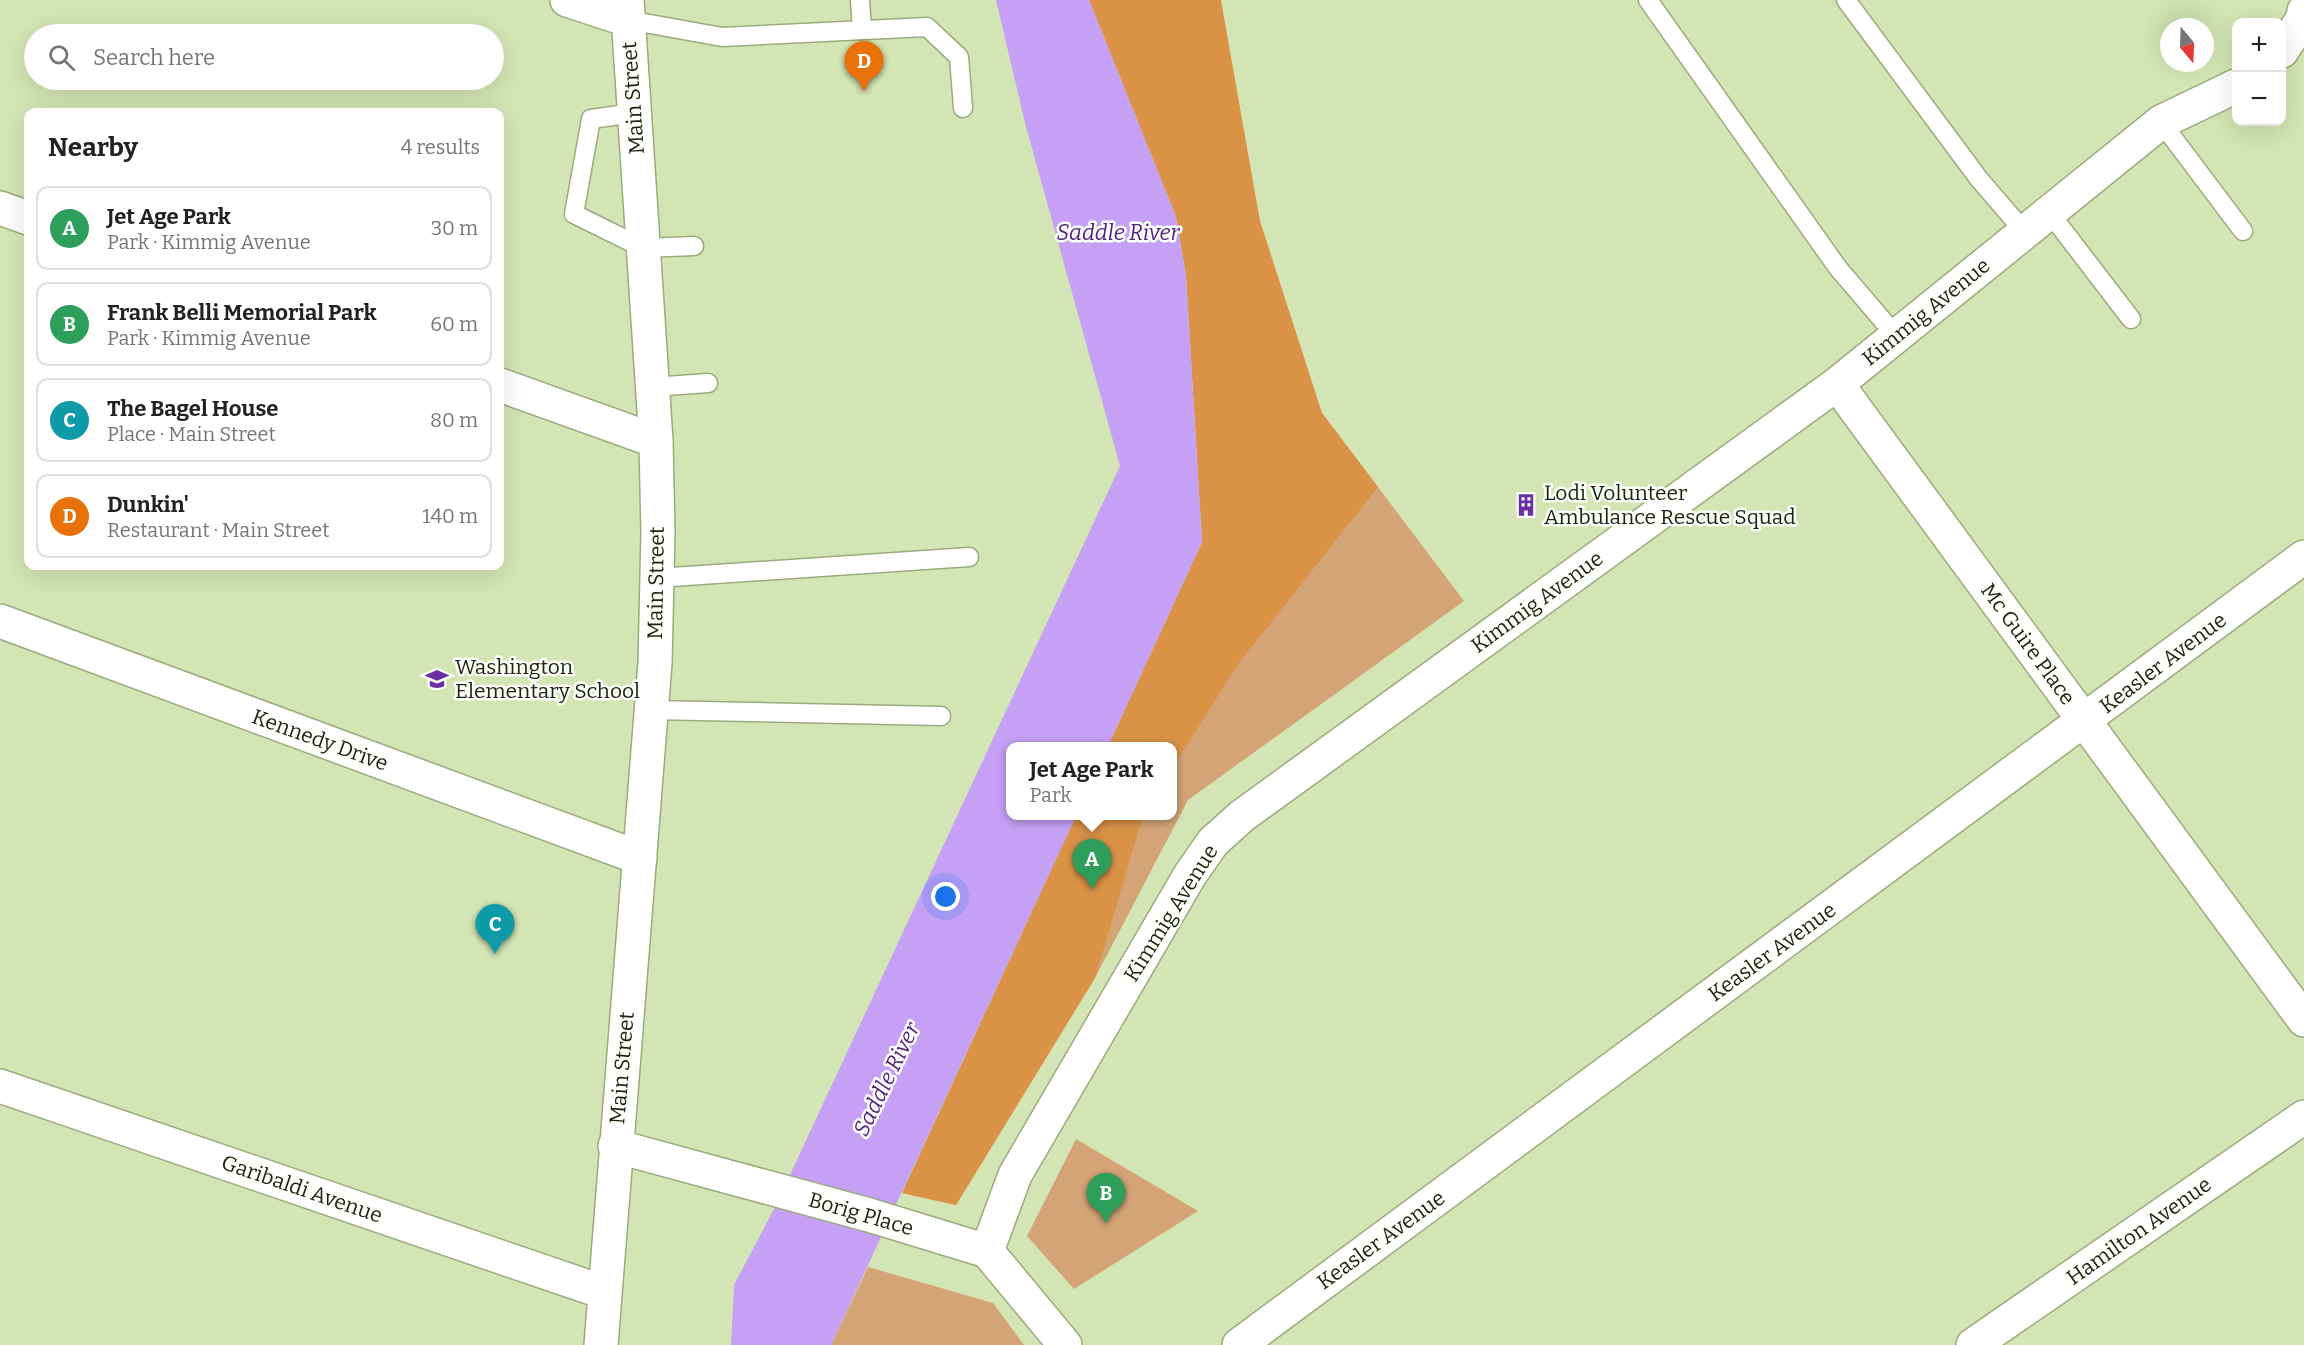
<!DOCTYPE html>
<html lang="en">
<head>
<meta charset="utf-8">
<style>
  :root { --surface:#fff; --page:#f6f6f6; --text:#222; --muted:#767676; --line:#e0e0e0; --accent:#b45309 }
  body { margin:0; font-family:Bitter,serif; background:var(--page); color:var(--text) }
  .controls { position:absolute; right:18px; top:18px; display:grid; overflow:hidden; border-radius:12px; box-shadow:0 6px 24px #0002 }
  .controls button { width:54px; height:54px; display:grid; place-items:center; padding:0; border:0; border-bottom:2px solid var(--line); background:var(--surface); color:var(--text); font:30px sans-serif }
  .compass { position:absolute; left:2160px; top:18px; width:54px; height:54px; border-radius:50%; background:var(--surface); box-shadow:0 6px 24px #0002; rotate:161deg }
  .you { position:absolute; left:946px; top:897px; width:21px; height:21px; margin:-15px; border:4px solid #fff; border-radius:50%; background:#1a73e8; box-shadow:0 0 0 9px #1a73e833 }
  .badge { display:grid; place-items:center; width:39px; height:39px; border-radius:50%; background:var(--accent); color:#fff; font-size:20px; font-weight:700 }
  .pin { position:absolute; translate:-50% -50px; filter:drop-shadow(0 2px 3px #0008) }
  .pin::after { content:''; position:absolute; top:32px; width:21px; height:18px; background:inherit; clip-path:polygon(0 0,100% 0,50% 100%) }
  .popup { position:absolute; left:1006px; top:742px; width:171px; height:78px; box-sizing:border-box; display:grid; place-content:center; border-radius:12px; background:var(--surface); filter:drop-shadow(0 2px 4px #0005); font-size:20px; white-space:nowrap; color:var(--muted) }
  .popup b { font-size:22px; color:var(--text) }
  .popup::after { content:''; position:absolute; left:50%; top:100%; margin-left:-12px; border:12px solid transparent; border-top-color:var(--surface) }
  .list { margin:0; padding:0; list-style:none }
  h2 { display:flex; justify-content:space-between; align-items:center; height:78px; margin:0; padding:0 24px; font-size:26px }
  h2 small { font-size:20px; font-weight:400; color:var(--muted) }
  .list li { display:grid; grid-template-columns:39px 1fr auto; gap:18px; align-items:center; box-sizing:border-box; height:84px; margin:0 12px 12px; padding:0 12px; border:2px solid var(--line); border-radius:12px }
  .list b { display:block; font-size:22px; white-space:nowrap }
  .list p { margin:0; font-size:20px; white-space:nowrap; color:var(--muted) }
  .list em { font-size:20px; font-style:normal; color:var(--muted) }
  .icon { flex:none; width:33px; height:33px; fill:none; stroke:currentColor; stroke-width:2; stroke-linecap:round; stroke-linejoin:round }
  .map { position:relative; flex:none; width:2304px; height:1345px; overflow:hidden }
  .search { position:absolute; background:var(--surface); box-shadow:0 6px 24px #0002; left:24px; top:24px; width:480px; height:66px; display:flex; align-items:center; gap:15px; box-sizing:border-box; padding:0 21px; border-radius:33px; color:var(--muted); font-size:22px }
  .panel { position:absolute; background:var(--surface); box-shadow:0 6px 24px #0002; left:24px; top:108px; width:480px; height:462px; border-radius:12px }
  .map>svg:first-child { display:block }
  .green { fill:#d4a477 }
  .forest { fill:#da9247 }
  .water { fill:#c6a0f5 }
  .lines { fill:none; stroke-linecap:round; stroke-linejoin:round }
  .service-casing { stroke:#9aab7c; stroke-width:21 }
  .minor-casing { stroke:#9aab7c; stroke-width:36 }
  .tertiary-casing { stroke:#9aab7c; stroke-width:36 }
  .service { stroke:#fff; stroke-width:18 }
  .minor { stroke:#fff; stroke-width:33 }
  .tertiary { stroke:#fff; stroke-width:33 }
  .labels { text-anchor:middle; stroke-width:5; stroke-linejoin:round; paint-order:stroke }
  .street-label { font-size:21px; fill:#1b220f; stroke:#fdfffa }
  .poi-label { font-size:21px; fill:#1b220f; stroke:#fdfffa; text-anchor:start }
  .water-label { font-size:22px; font-style:italic; fill:#562284; stroke:#fdfffa }
</style>
</head>
<body>
<div class="map">
<svg width="2304" height="1345" viewBox="0 0 2304 1345">
  <rect width="100%" height="100%" fill="#d3e5b4"/>
  <!-- green -->
  <g class="green">
    <path d="M 1322,413 L 1464,601 L 1188,800 L 1095,978 L 956,1205 L 902,1193 L 1076,816 L 1173,816 L 1173,746 Z"/>
    <path d="M 1076,1139 L 1198,1211 L 1074,1289 L 1027,1236 Z"/>
    <path d="M 868,1267 L 993,1303 L 1024,1345 L 831,1345 Z"/>
  </g>
  <!-- forest -->
  <g class="forest">
    <path d="M 1089,0 L 1221,0 L 1260,221 L 1322,413 L 1378,487 L 1239,663 L 1173,767 L 1173,746 L 1108,746 L 1202,542 L 1186,276 L 1176,217 Z"/>
    <path d="M 1076,816 L 1143,816 L 1095,978 L 956,1205 L 902,1193 Z"/>
  </g>
  <!-- water -->
  <path class="water" d="M 996,0 L 1089,0 L 1176,217 L 1186,276 L 1202,542 L 1108,746 L 1011,746 L 1011,816 L 1076,816 L 831,1345 L 731,1345 L 734,1285 L 775,1207 L 1120,466 L 1025,123 Z"/>
  <g class="lines">
    <!-- service casing -->
    <g class="service-casing">
      <g id="service">
        <path d="M 860,0 L 862,30"/>
        <path d="M 1648,0 L 1838,268 L 1896,336"/>
        <path d="M 1846,0 L 1979,179 L 2016,222 L 2033,225"/>
        <path d="M 628,20 L 722,37 L 927,27 L 959,57 L 963,108"/>
        <path d="M 634,113 L 591,119 L 574,214 L 643,248 L 694,246"/>
        <path d="M 2161,122 L 2243,231"/>
        <path d="M 2049,212 L 2131,319"/>
        <path d="M 652,387 L 708,383"/>
        <path d="M 657,578 L 969,557"/>
        <path d="M 651,710 L 941,716"/>
      </g>
    </g>
    <!-- minor casing -->
    <g class="minor-casing">
      <g id="minor">
        <path d="M 567,0 L 628,20"/>
        <path d="M 2282,51 L 2303,18 L 2304,11"/>
        <path d="M 0,208 L 28,218"/>
        <path d="M 1837,384 L 2304,1020"/>
        <path d="M 500,385 L 656,441"/>
        <path d="M 0,621 L 640,858"/>
        <path d="M 0,1086 L 603,1292"/>
        <path d="M 615,1146 L 869,1215 L 987,1251 L 1065,1345"/>
        <path d="M 987,1251 L 1015,1175 L 1190,875 L 1213,842 L 1242,816 L 1837,384 L 2161,122 L 2236,86"/>
        <path d="M 1239,1345 L 2304,557"/>
        <path d="M 1973,1345 L 2304,1117"/>
      </g>
    </g>
    <!-- tertiary casing -->
    <g class="tertiary-casing">
      <path id="tertiary" d="M 601,1345 L 655,663 L 658,533 L 656,441 L 627,0"/>
    </g>
    <!-- service -->
    <use href="#service" class="service"/>
    <!-- minor -->
    <use href="#minor" class="minor"/>
    <!-- tertiary -->
    <use href="#tertiary" class="tertiary"/>
  </g>
  <!-- icons -->
  <defs>
    <g id="building-bare" transform="scale(1.8)"><path d="M-4-6H4V6H1V3H-1V6H-4ZM-2.5-4.3h1.7v1.8h-1.7ZM.8-4.3h1.7v1.8H.8ZM-2.5-1h1.7V.8h-1.7ZM.8-1h1.7V.8H.8Z" fill="#6c2ea4" stroke="#fdfffa" stroke-width="2.5" paint-order="stroke"/></g>
    <g id="school-bare" transform="scale(1.8)"><path d="M0-5L7-2L0 1L-7-2ZM-4 1L0 2.5L4 1V4Q0 6-4 4Z" fill="#6c2ea4" stroke="#fdfffa" stroke-width="2.5" paint-order="stroke"/></g>
  </defs>
  <g fill-rule="evenodd">
    <use href="#building-bare" x="1526" y="505"/>
    <use href="#school-bare" x="437" y="679"/>
  </g>
  <g class="labels">
    <!-- street labels -->
    <g class="street-label">
      <text transform="translate(633 98) rotate(-94)" y="7">Main Street</text>
      <text transform="translate(1926 312) rotate(-39)" y="7">Kimmig Avenue</text>
      <text transform="translate(656 583) rotate(-89)" y="7">Main Street</text>
      <text transform="translate(1537 602) rotate(-36)" y="7">Kimmig Avenue</text>
      <text transform="translate(2028 644) rotate(54)" y="7">Mc Guire Place</text>
      <text transform="translate(2163 663) rotate(-37)" y="7">Keasler Avenue</text>
      <text transform="translate(320 740) rotate(20)" y="7">Kennedy Drive</text>
      <text transform="translate(1171 913) rotate(-58)" y="7">Kimmig Avenue</text>
      <text transform="translate(1772 952) rotate(-36)" y="7">Keasler Avenue</text>
      <text transform="translate(622 1068) rotate(-85)" y="7">Main Street</text>
      <text transform="translate(302 1189) rotate(19)" y="7">Garibaldi Avenue</text>
      <text transform="translate(861 1214) rotate(16)" y="7">Borig Place</text>
      <text transform="translate(2139 1231) rotate(-35)" y="7">Hamilton Avenue</text>
      <text transform="translate(1381 1240) rotate(-36)" y="7">Keasler Avenue</text>
    </g>
    <!-- poi labels -->
    <g class="poi-label">
      <text x="1544" y="500">Lodi Volunteer<tspan x="1544" dy="24">Ambulance Rescue Squad</tspan></text>
      <text x="455" y="674">Washington<tspan x="455" dy="24">Elementary School</tspan></text>
    </g>
    <!-- water labels -->
    <g class="water-label">
      <text x="1118" y="240">Saddle River</text>
      <text transform="translate(886 1079) rotate(-64)" y="8">Saddle River</text>
    </g>
  </g>
</svg>
<div class="controls">
<button>+</button>
<button>−</button>
</div>
<svg class="compass" viewBox="-18 -18 36 36"><path d="M0-13l5 13h-10z" fill="#e53935"/><path d="M0 13l5-13h-10z" fill="#767676"/></svg>
<div class="you"></div>
<div class="pin badge" style="left:1092px;top:889px;background:#2e9e5b">A</div>
<div class="popup"><b>Jet Age Park</b>Park</div>
<div class="pin badge" style="left:1106px;top:1223px;background:#2e9e5b">B</div>
<div class="pin badge" style="left:495px;top:954px;background:#0f9aa8">C</div>
<div class="pin badge" style="left:864px;top:91px;background:#e8710a">D</div>
<div class="search"><svg class="icon" aria-label="search" viewBox="0 0 24 24"><circle cx="10" cy="10" r="6"/><path d="M15 15l6 6"/></svg>Search here</div>
<section class="panel">
<h2>Nearby<small>4 results</small></h2>
<ul class="list">
<li><span class="badge" style="background:#2e9e5b">A</span><div><b>Jet Age Park</b><p>Park · Kimmig Avenue</p></div><em>30 m</em></li>
<li><span class="badge" style="background:#2e9e5b">B</span><div><b>Frank Belli Memorial Park</b><p>Park · Kimmig Avenue</p></div><em>60 m</em></li>
<li><span class="badge" style="background:#0f9aa8">C</span><div><b>The Bagel House</b><p>Place · Main Street</p></div><em>80 m</em></li>
<li><span class="badge" style="background:#e8710a">D</span><div><b>Dunkin'</b><p>Restaurant · Main Street</p></div><em>140 m</em></li>
</ul>
</section>
</div>
</body>
</html>
